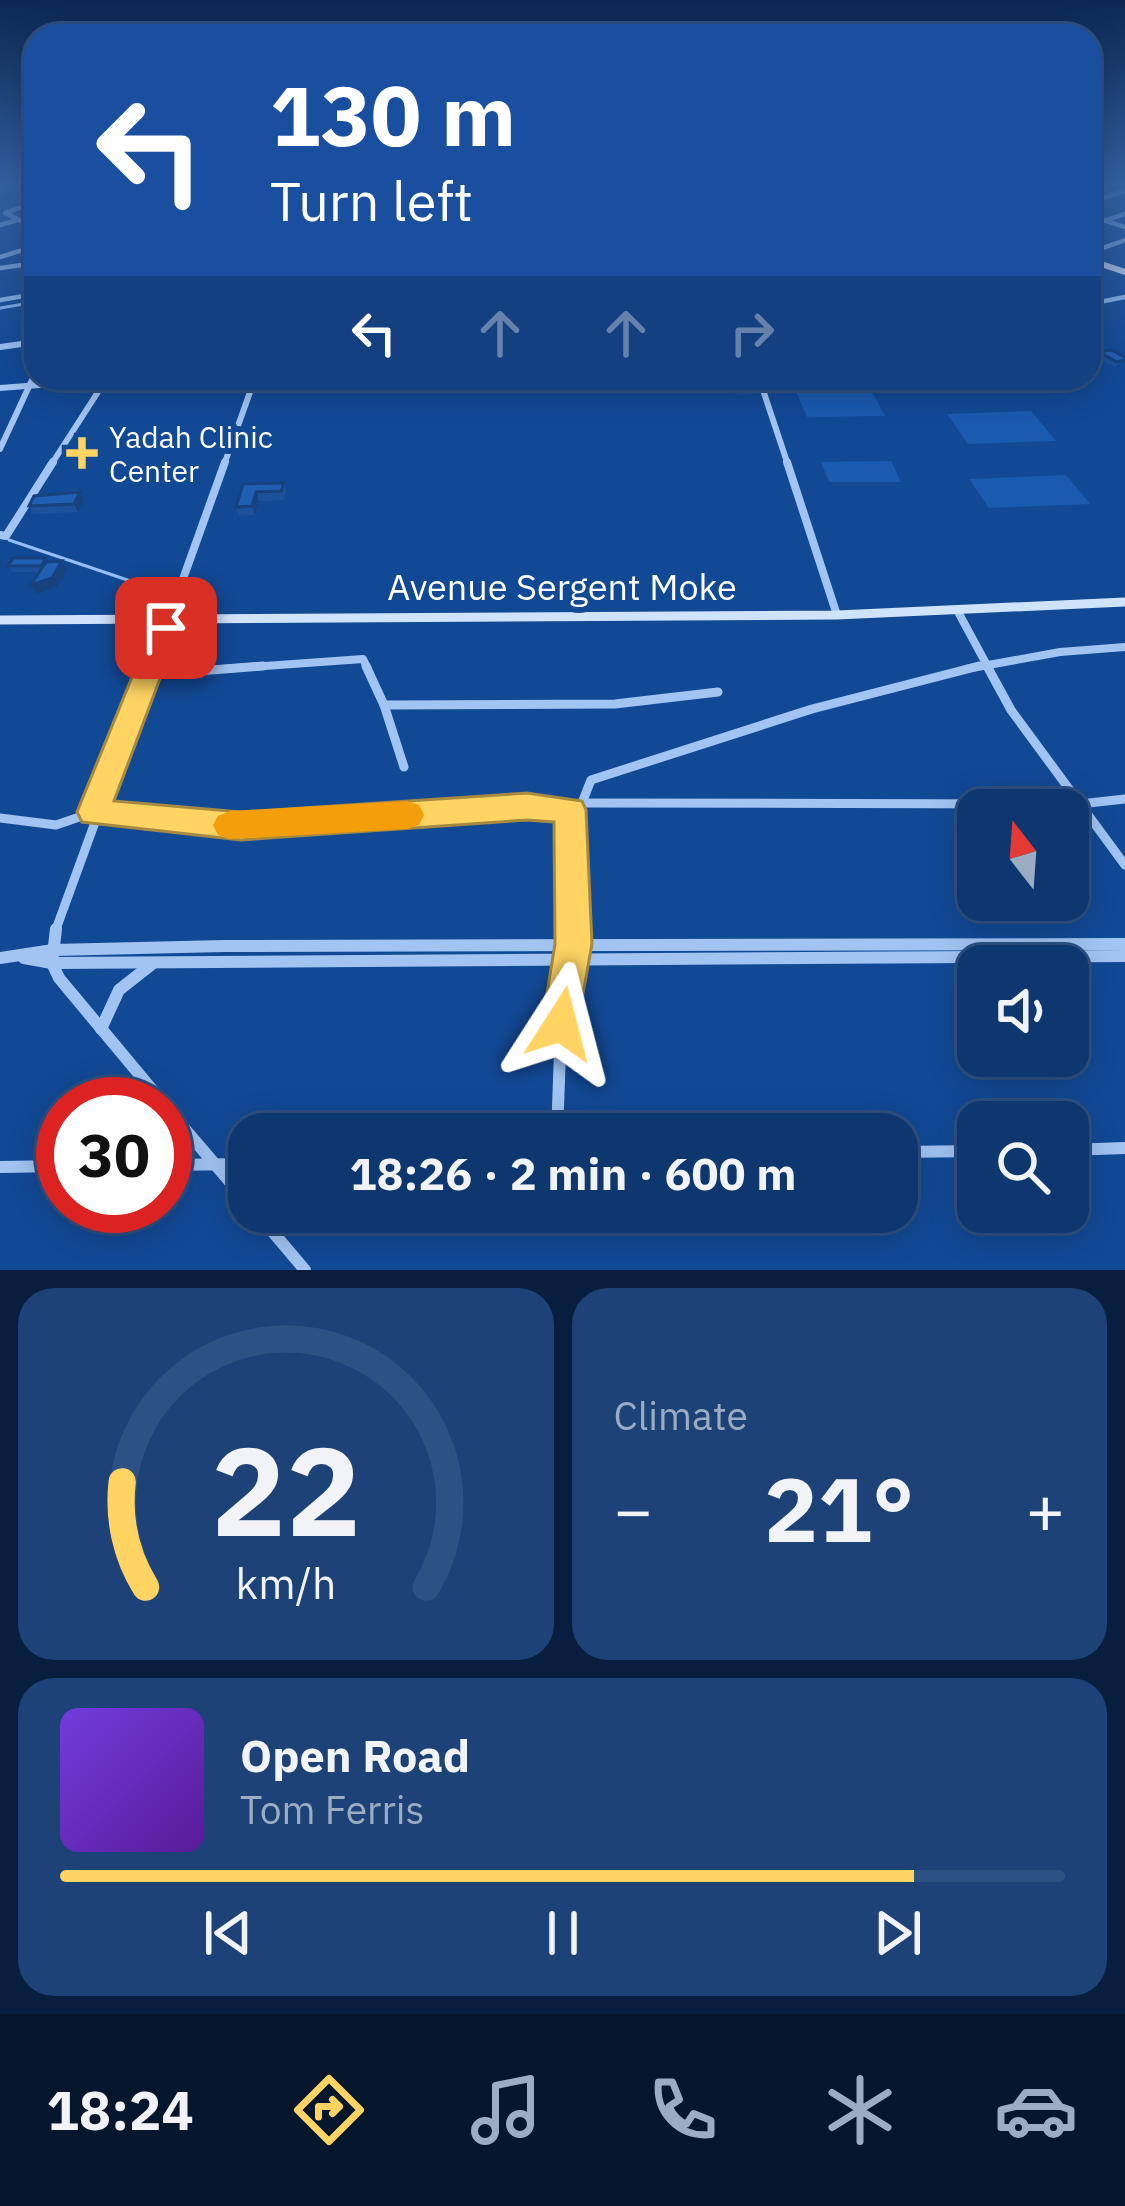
<!DOCTYPE html>
<html lang="en">
<head>
<meta charset="utf-8">
<style>
  body { margin:0; font-family:"IBM Plex Sans",sans-serif; background:#1c4278; color:#f1f3f6; height:100vh; display:flex; flex-direction:column; font-size:45px; white-space:nowrap }
  * { box-sizing:border-box; margin:0 }
  p { font-size:39px; color:#9bacc3 }
  .icon { flex:none; width:66px; height:66px; fill:none; stroke:currentColor; stroke-width:2; stroke-linecap:round; stroke-linejoin:round }
  .map { position:relative; height:1270px; overflow:hidden }
  .drawer { display:flex; flex-direction:column; gap:18px; padding:18px; background:#081e3e; flex:1 }
  .drawer>* { flex:none }
  .hud { position:absolute; left:24px; top:24px; width:1077px; height:366px; border-radius:36px; box-shadow:0 6px 30px #0003,0 0 0 3px #2e5183; background:#1a4fa0; color:#fff; overflow:hidden }
  .needle { width:78px; rotate:343deg }
  .tools { position:absolute; left:957px; top:789px; display:grid; gap:24px }
  .tools a { display:grid; place-items:center; width:132px; height:132px; border-radius:24px; background:#0e3770; box-shadow:0 6px 30px #0003,0 0 0 3px #2e5183; font-size:60px }
  .speed { position:absolute; left:36px; top:1077px; display:flex; gap:24px; font-size:60px; font-weight:700; text-align:center }
  .speed>* { display:grid; place-content:center; width:156px; height:156px; border-radius:50%; background:#0e3770; box-shadow:0 6px 30px #0003,0 0 0 3px #2e5183; line-height:1 }
  .speed .limit { border:18px solid #d22; background:#fff; color:#111 }
  .pin { position:absolute; display:grid; place-items:center; width:102px; height:102px; color:#fff; margin:-51px; border-radius:24px; box-shadow:0 6px 18px #0006 }
  .me { position:absolute; width:132px; margin:-66px; rotate:9deg; stroke-linejoin:round; filter:drop-shadow(0 0 9px #0008) }
  .turn { display:flex; align-items:center; gap:42px; height:252px; padding:0 48px; font-size:54px }
  .turn .icon { width:156px; height:156px; stroke-width:2.5 }
  .turn b { display:block; font-size:84px; line-height:102px }
  .lanes { display:flex; align-items:center; height:114px; padding:0 48px; background:#0003; justify-content:center; gap:60px; direction:ltr }
  .lanes .off { opacity:.35 }
  .big { font-size:90px; font-weight:700; line-height:1.1 }
  .drawer .card { flex:1; display:flex; flex-direction:column; justify-content:center; gap:18px; min-width:0; padding:0 42px; border-radius:36px; background:#1c4278 }
  .drawer .dial { align-items:center; gap:0 }
  .dial svg { height:312px; overflow:visible; fill:none; stroke:#2e5183; stroke-width:7; stroke-linecap:round; text-anchor:middle }
  .dial text { fill:#f1f3f6; stroke:none }
  .song { display:flex; align-items:center; gap:36px }
  .cover { width:144px; height:144px; border-radius:18px; background:linear-gradient(135deg,hsl(260 70% 55%),hsl(270 70% 35%)) }
  .played { height:12px; border-radius:6px; background:linear-gradient(90deg,#ffd463 85%,#2e5183 85%) }
  .keys { display:flex; justify-content:space-around; direction:ltr }
  .heat { display:flex; justify-content:space-between; align-items:center; font-size:66px; direction:ltr }
  .drawer .tiles { flex:1; display:grid; gap:18px; grid-template-columns:1fr 1fr }
  .card:last-child { grid-column:span 2 }
  .trip { position:absolute; left:228px; top:1113px; width:690px; height:120px; border-radius:36px; background:#0e3770; box-shadow:0 6px 30px #0003,0 0 0 3px #2e5183; font-weight:700; line-height:120px; text-align:center }
  .tab-bar { display:flex; height:192px; justify-content:space-around; align-items:center; background:#06162d; color:#9bacc3 }
  .tab-bar .icon { width:84px; height:84px }
  .tab-bar .selected { color:#ffd463 }
  .tab-bar b { font-size:54px; color:#f1f3f6 }
  .map>svg:first-child { display:block }
</style>
</head>
<body>
<div class="map">
<svg width="1125" height="1270" viewBox="0 0 1125 1270">
  <rect width="100%" height="100%" fill="#124995"/>
  <g fill="#1a5aaf">
    <polygon points="870,388 885,416 807,417 795,389"/>
    <polygon points="1031,411 1056,441 968,444 947,414"/>
    <polygon points="891,461 901,482 829,482 821,462"/>
    <polygon points="1066,475 1090,504 989,508 969,479"/>
  </g>
  <g fill="none" stroke-linecap="round" stroke-linejoin="round">
    <g stroke="#93bff6" stroke-width="3">
      <polyline points="0,308 36,302"/>
      <polyline points="9,540 166,593"/>
    </g>
    <g stroke="#a1c4f3" stroke-width="4.5">
      <polyline points="15,185 36,194"/>
      <polyline points="36,202 5,213 36,228"/>
      <polyline points="1089,202 1125,191"/>
      <polyline points="1089,215 1125,227"/>
      <polyline points="0,225 17,220"/>
      <polyline points="1089,226 1125,214"/>
      <polyline points="1089,253 1125,240"/>
      <polyline points="0,257 36,246"/>
      <polyline points="0,268 36,263"/>
      <polyline points="1089,304 1125,297"/>
    </g>
    <g stroke="#a1c4f3" stroke-width="6">
      <polyline points="0,347 36,342"/>
      <polyline points="759,378 788,465"/>
      <polyline points="0,388 104,380"/>
      <polyline points="0,449 32,380"/>
      <polyline points="51,465 107,378"/>
    </g>
    <g stroke="#a1c4f3" stroke-width="8">
      <polyline points="787,462 837,615"/>
      <polyline points="0,535 6,536 53,462"/>
      <polyline points="957,610 989,669"/>
      <polyline points="166,628 197,636 183,669"/>
      <polyline points="150,669 167,625"/>
      <polyline points="222,669 363,659 368,669"/>
      <polyline points="966,669 1060,652 1125,647"/>
    </g>
    <g stroke="#a1c4f3" stroke-width="9">
      <polyline points="184,666 186,672 263,666"/>
      <polyline points="366,666 384,705 615,704 718,692"/>
      <polyline points="987,666 1011,710 1125,865"/>
      <polyline points="384,705 404,767"/>
      <polyline points="582,803 1080,804 1125,799"/>
      <polyline points="0,818 56,825 94,812 241,826 527,806 570,810"/>
      <polyline points="55,932 152,666"/>
      <polyline points="573,932 570,810 582,803 591,780 812,709 979,666"/>
    </g>
    <g stroke="#a1c4f3" stroke-width="12">
      <polyline points="56,929 52,963 59,978 164,1104"/>
      <polyline points="0,958 53,950 224,946 1125,944"/>
      <polyline points="24,958 52,963 1125,956"/>
      <polyline points="101,1029 119,990 152,964"/>
      <polyline points="165,1106 249,1204"/>
      <polyline points="557,1134 562,998 573,929"/>
      <polyline points="1068,1150 1125,1148"/>
      <polyline points="897,1152 978,1151"/>
      <polyline points="165,1165 249,1164"/>
      <polyline points="0,1167 63,1166"/>
      <polyline points="256,1212 305,1270"/>
    </g>
    <polyline stroke="#a1c4f3" stroke-width="4.5" points="0,300 36,294"/>
    <polyline stroke="#a1c4f3" stroke-width="6" points="224,465 255,378"/>
    <polyline stroke="#a1c4f3" stroke-width="8" points="169,618 225,462"/>
    <polyline stroke="#d0e3fc" stroke-width="9" points="0,620 837,615 1125,602"/>
    <g stroke="#edf3ff" stroke-width="6">
      <polyline points="0,192 36,183"/>
      <polyline points="1089,260 1125,272"/>
    </g>
  </g>
  <g fill="#1c529b">
    <polygon points="1099,352 1125,357 1115,367 1096,358"/>
    <polygon points="733,380 754,388 753,394 736,395 733,385"/>
    <polygon points="284,483 286,492 284,500 259,501 255,515 239,516 236,507 243,484"/>
    <polygon points="80,492 84,501 78,512 33,514 29,506"/>
    <polygon points="46,558 48,562 67,570 57,587 36,594 31,585 40,572 11,572 8,566"/>
  </g>
  <g fill="#16427e">
    <polygon points="24,189 27,198 0,208 0,197"/>
    <polygon points="80,492 84,501 78,512 74,504"/>
    <polygon points="256,492 259,501 255,515 252,506"/>
    <polygon points="62,561 67,570 57,587 36,594 31,585"/>
  </g>
  <g fill="#205fb4" stroke="#16427e" stroke-width="3">
    <polygon points="17,186 24,189 0,197 0,190"/>
    <polygon points="1111,350 1125,357 1125,360 1117,362 1099,352"/>
    <polygon points="750,379 754,388 736,390 733,380"/>
    <polygon points="284,483 281,491 256,492 252,506 236,507 243,484"/>
    <polygon points="80,492 74,504 29,506 34,496"/>
    <polygon points="13,558 46,558 41,566 8,566"/>
    <polygon points="62,561 52,578 31,585 46,562"/>
  </g>
  <linearGradient id="sky" x2="0" y2="1"><stop stop-color="#0a2852"/><stop offset="0.51" stop-color="#335fa0"/><stop offset="1" stop-color="#335fa0" stop-opacity="0"/></linearGradient>
  <rect width="1125" height="361" fill="url(#sky)"/>
  <polygon fill="#ffd463" stroke="#a68a40" stroke-width="3" points="166,619 179,628 114,801 241,812 527,793 582,801 586,810 592,944 575,1038 561,1044 547,1038 542,1024 555,944 554,822 527,820 241,840 82,822 77,812 152,628"/>
  <polygon fill="#f59e0b" points="407,801 419,805 424,815 419,825 407,829 230,839 218,835 213,825 218,816 230,811"/>
  <path fill="#ffd463" stroke="#124995" stroke-width="4.5" d="M76 435h12v12h12v12h-12v12h-12v-12h-12v-12h12z"/>
  <g text-anchor="middle" dominant-baseline="central" stroke-width="12" stroke-linejoin="round" paint-order="stroke">
    <g font-size="30" fill="#fff" stroke="#124995" text-anchor="start">
      <text x="109" y="436">Yadah Clinic<tspan x="109" dy="34">Center</tspan></text>
    </g>
    <g font-size="36" fill="#fff" stroke="#124995">
      <text x="562" y="586">Avenue Sergent Moke</text>
    </g>
  </g>
</svg>
<div class="tools">
<a><svg class="needle" viewBox="-14 -14 28 28"><path d="M0-13l5 13h-10z" fill="#e53935"/><path d="M0 13l5-13h-10z" fill="#9bacc3"/></svg></a>
<a><svg class="icon" aria-label="sound" viewBox="0 0 24 24"><path d="M4 9h4l5-4v14l-5-4H4zM17 9q2 3 0 6"/></svg></a>
<a><svg class="icon" aria-label="search" viewBox="0 0 24 24"><circle cx="10" cy="10" r="6"/><path d="M15 15l6 6"/></svg></a>
</div>
<div class="speed"><div class="limit">30</div></div>
<div class="pin" style="left:166px;top:628px;background:#d93025"><svg class="icon" aria-label="arrive" viewBox="0 0 24 24"><path d="M6 21V4h12l-3 4 3 4H6"/></svg></div>
<svg class="me" style="left:561px;top:1024px" viewBox="-20 -20 40 40"><path d="M0-17L14 15 0 8-14 15z" fill="#ffd463" stroke="#fff" stroke-width="4"/></svg>
<div class="trip">18:26 · 2 min · 600 m</div>
<div class="hud">
<div class="turn"><svg class="icon" aria-label="left" viewBox="0 0 24 24"><path d="M17 20v-9H6M10 6l-5 5 5 5"/></svg><div><b>130 m</b>Turn left</div></div>
<div class="lanes"><svg class="icon" aria-label="left" viewBox="0 0 24 24"><path d="M17 20v-9H6M10 6l-5 5 5 5"/></svg><svg class="icon off" aria-label="ahead" viewBox="0 0 24 24"><path d="M12 20V5M6 11l6-6 6 6"/></svg><svg class="icon off" aria-label="ahead" viewBox="0 0 24 24"><path d="M12 20V5M6 11l6-6 6 6"/></svg><svg class="icon off" aria-label="right" viewBox="0 0 24 24"><path d="M7 20v-9h11M14 6l5 5-5 5"/></svg></div>
</div>
</div>
<section class="drawer">
<div class="tiles">
<div class="card dial"><svg viewBox="0 0 100 80">
<path d="M14 69A42 42 0 1 1 86 69"/>
<path d="M14 69A42 42 0 0 1 8 42" stroke="#ffd463"/>
<text x="50" y="56" font-size="32" font-weight="700">22</text>
<text x="50" y="72" font-size="11">km/h</text>
</svg></div>
<div class="card"><p>Climate</p>
<div class="heat"><a>−</a><b class="big">21°</b><a>+</a></div>
</div>
<div class="card">
<div class="song"><i class="cover"></i><div><b>Open Road</b><p>Tom Ferris</p></div></div>
<div class="played"></div>
<div class="keys"><svg class="icon" aria-label="previous" viewBox="0 0 24 24"><path d="M18 5L8 12l10 7zM5 5v14"/></svg><svg class="icon" aria-label="pause" viewBox="0 0 24 24"><path d="M8 5v14M16 5v14"/></svg><svg class="icon" aria-label="next" viewBox="0 0 24 24"><path d="M6 5l10 7-10 7zM19 5v14"/></svg></div>
</div>
</div>
</section>
<nav class="tab-bar">
<b>18:24</b>
<svg class="icon selected" aria-label="directions" viewBox="0 0 24 24"><path d="M12 3l9 9-9 9-9-9zM9 14v-3h6M13 9l2 2-2 2"/></svg>
<svg class="icon" aria-label="music" viewBox="0 0 24 24"><path d="M9 18V5l10-2v13"/><circle cx="6" cy="18" r="3"/><circle cx="16" cy="16" r="3"/></svg>
<svg class="icon" aria-label="phone" viewBox="0 0 24 24"><path d="M5 4h4l2 5-3 2q2 4 5 5l2-3 5 2v4C11 20 4 13 5 4z"/></svg>
<svg class="icon" aria-label="climate" viewBox="0 0 24 24"><path d="M12 3v18M4 7l16 10M4 17L20 7"/></svg>
<svg class="icon" aria-label="car" viewBox="0 0 24 24"><path d="M5 17H2v-5l4-1 3-4h7l3 4 3 1v5h-3M9 17h6M6 11h13"/><circle cx="7" cy="17" r="2"/><circle cx="17" cy="17" r="2"/></svg>
</nav>
</body>
</html>
